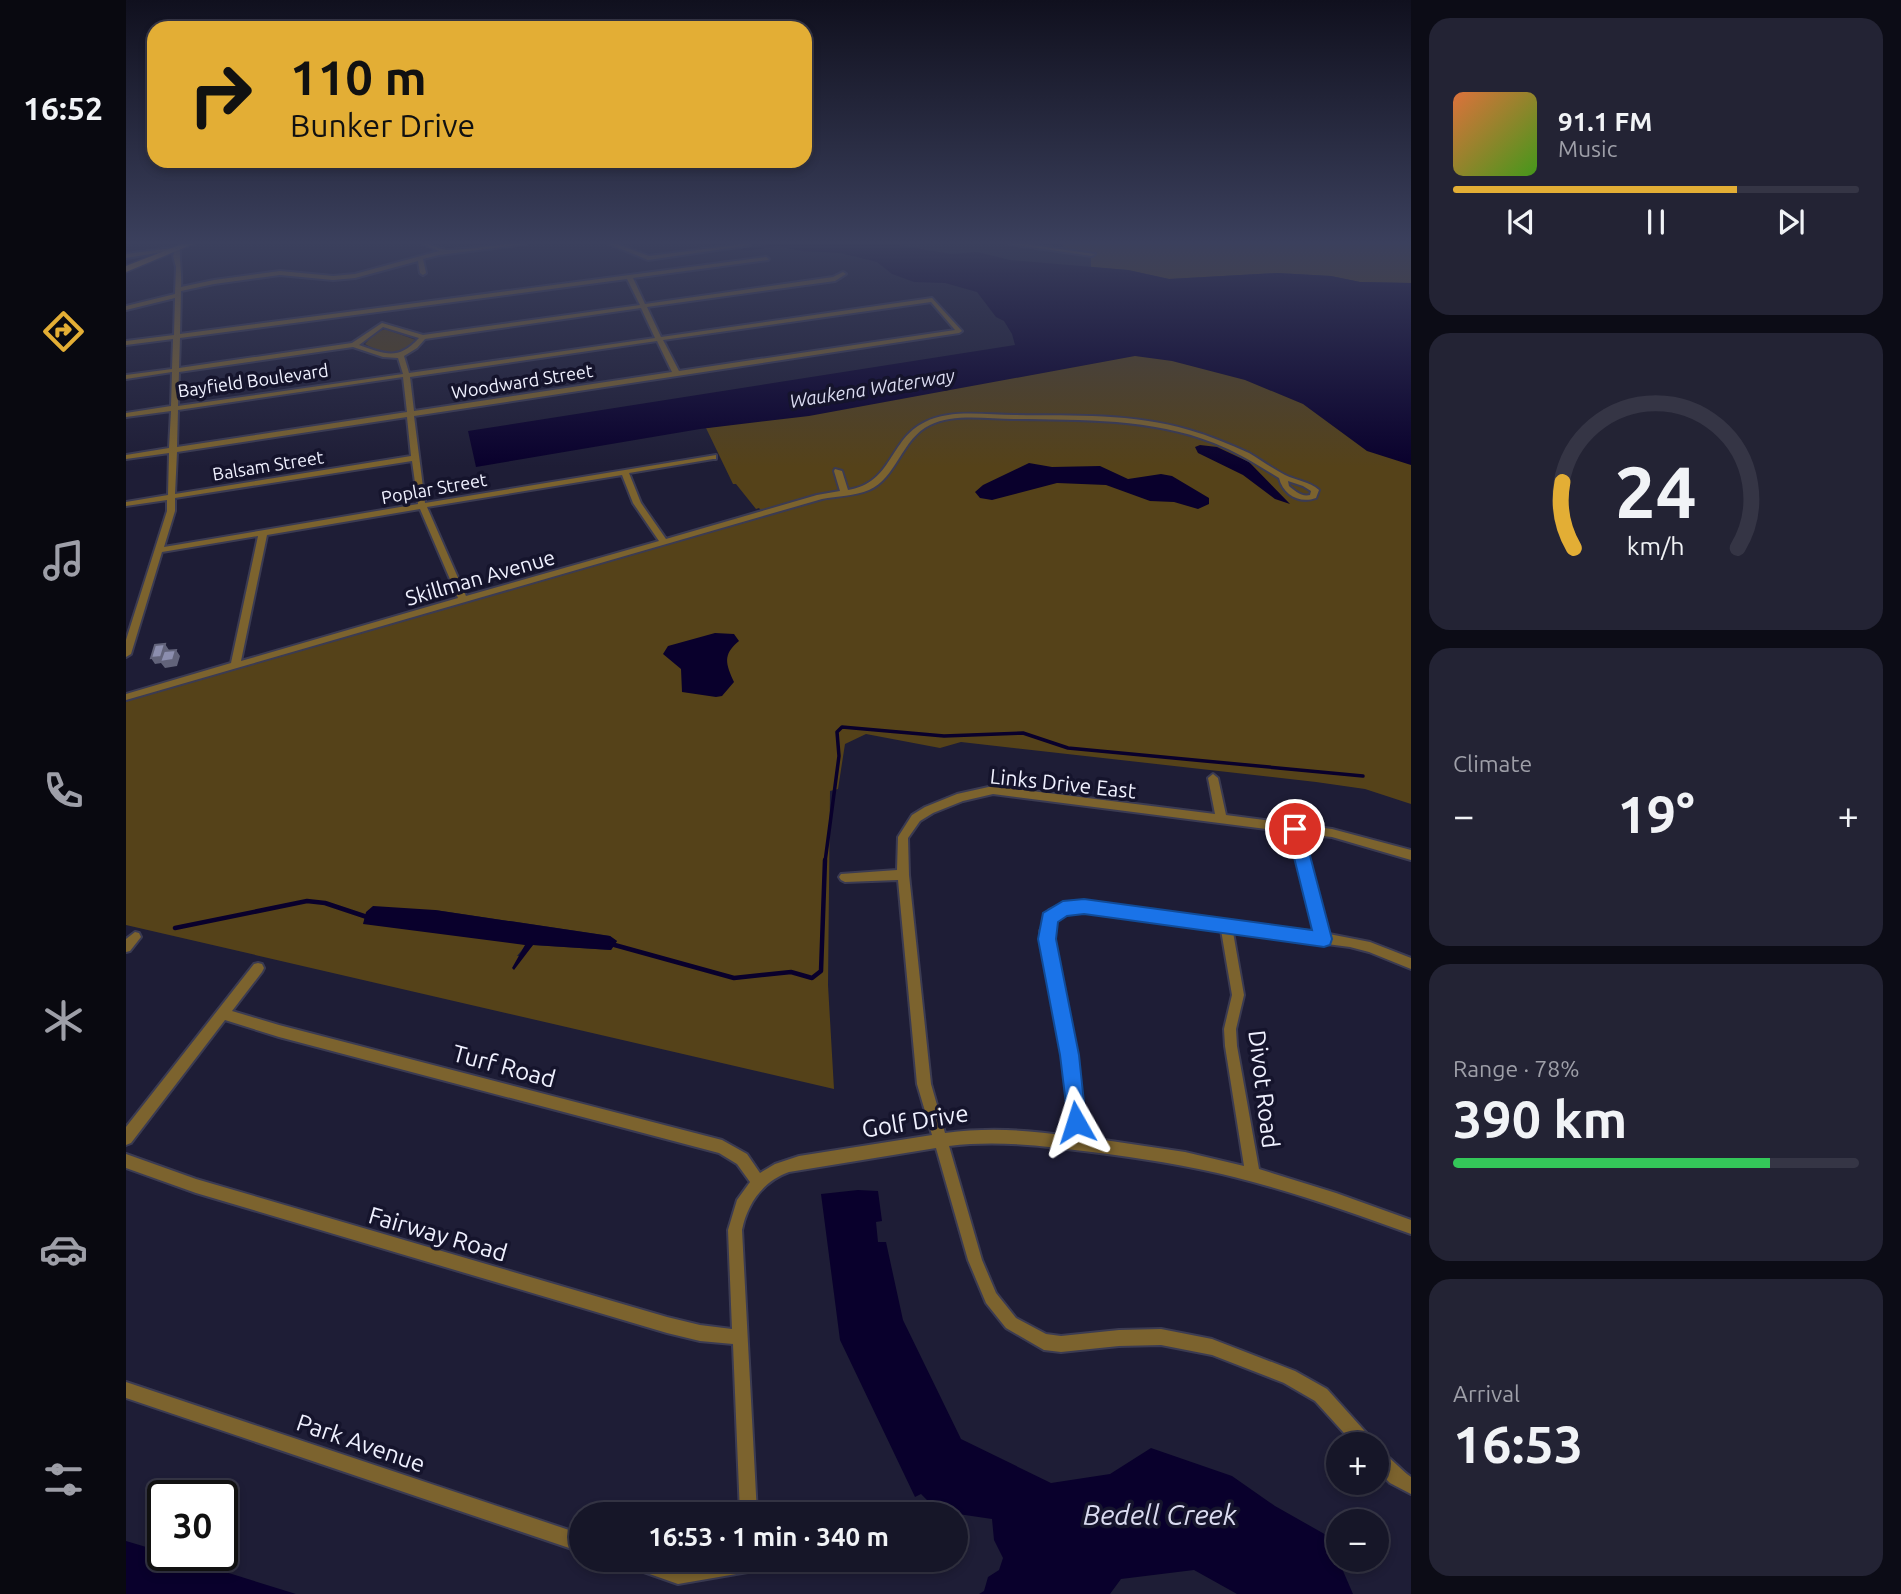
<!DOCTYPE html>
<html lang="en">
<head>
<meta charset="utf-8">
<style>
  body { margin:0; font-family:Ubuntu,sans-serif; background:#232334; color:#f1f3f6; height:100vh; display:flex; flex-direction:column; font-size:26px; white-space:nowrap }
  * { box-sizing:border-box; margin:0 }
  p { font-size:23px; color:#9e9fa8 }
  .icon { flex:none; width:38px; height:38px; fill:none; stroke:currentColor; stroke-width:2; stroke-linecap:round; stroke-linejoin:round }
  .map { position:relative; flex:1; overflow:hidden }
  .side { display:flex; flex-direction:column; gap:18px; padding:18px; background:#0c0c16; width:490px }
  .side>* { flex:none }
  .guide { position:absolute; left:21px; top:21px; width:665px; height:147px; border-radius:21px; box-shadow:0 4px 10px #0003,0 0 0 2px #353545; background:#e3ae35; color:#111; overflow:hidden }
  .buttons { position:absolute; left:1200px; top:1432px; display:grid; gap:14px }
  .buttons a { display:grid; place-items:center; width:63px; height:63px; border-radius:50%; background:#161628; box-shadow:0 4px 10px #0003,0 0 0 2px #353545; font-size:35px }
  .speed { position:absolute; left:21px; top:1480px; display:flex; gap:14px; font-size:35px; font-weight:700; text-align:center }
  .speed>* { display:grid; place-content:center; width:91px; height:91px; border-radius:50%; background:#161628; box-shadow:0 4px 10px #0003,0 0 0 2px #353545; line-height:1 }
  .speed .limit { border:4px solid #111; border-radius:10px; background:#fff; color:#111 }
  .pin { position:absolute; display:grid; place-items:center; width:60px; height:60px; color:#fff; margin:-30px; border:4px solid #fff; border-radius:50%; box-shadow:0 2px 7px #0007 }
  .me { position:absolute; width:77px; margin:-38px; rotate:354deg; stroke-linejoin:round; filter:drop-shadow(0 0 5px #0008) }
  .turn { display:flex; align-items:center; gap:24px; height:147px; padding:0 28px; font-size:32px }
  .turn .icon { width:91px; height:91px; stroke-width:2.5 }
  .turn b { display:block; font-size:49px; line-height:60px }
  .big { font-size:52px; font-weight:700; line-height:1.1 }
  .side .widget { flex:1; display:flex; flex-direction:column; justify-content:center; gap:10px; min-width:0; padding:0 24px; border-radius:21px; background:#232334 }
  .side .dial { align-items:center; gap:0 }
  .dial svg { height:182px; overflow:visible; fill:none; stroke:#353545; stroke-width:7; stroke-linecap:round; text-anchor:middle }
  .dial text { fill:#f1f3f6; stroke:none }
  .song { display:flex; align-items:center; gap:21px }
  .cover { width:84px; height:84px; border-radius:10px; background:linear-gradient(135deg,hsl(20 70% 55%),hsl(100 70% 35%)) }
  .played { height:7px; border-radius:4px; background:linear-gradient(90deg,#e3ae35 70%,#353545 70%) }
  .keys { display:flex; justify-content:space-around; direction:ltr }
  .heat { display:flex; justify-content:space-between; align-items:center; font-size:38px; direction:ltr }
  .charge { height:10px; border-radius:5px; background:linear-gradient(90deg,#34c759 78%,#353545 0) }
  .trip { position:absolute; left:443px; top:1502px; width:399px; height:70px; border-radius:35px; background:#161628; box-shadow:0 4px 10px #0003,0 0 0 2px #353545; font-weight:700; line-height:70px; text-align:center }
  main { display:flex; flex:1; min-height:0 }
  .menu { display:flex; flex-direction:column; width:126px; justify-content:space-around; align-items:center; background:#090910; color:#9e9fa8 }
  .menu .icon { width:49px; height:49px }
  .menu .on { color:#e3ae35 }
  .menu b { font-size:32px; color:#f1f3f6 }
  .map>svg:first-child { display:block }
</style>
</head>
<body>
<main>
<nav class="menu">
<b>16:52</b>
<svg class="icon on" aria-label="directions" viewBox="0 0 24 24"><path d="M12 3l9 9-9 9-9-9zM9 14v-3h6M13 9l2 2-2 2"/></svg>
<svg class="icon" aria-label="music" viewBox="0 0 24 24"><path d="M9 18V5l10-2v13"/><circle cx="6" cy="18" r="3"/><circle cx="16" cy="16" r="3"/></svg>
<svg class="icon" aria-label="phone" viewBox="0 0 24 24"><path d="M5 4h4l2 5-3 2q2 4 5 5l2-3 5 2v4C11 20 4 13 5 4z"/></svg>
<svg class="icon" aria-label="climate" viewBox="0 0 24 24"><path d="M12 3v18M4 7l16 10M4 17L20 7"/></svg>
<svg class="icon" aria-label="car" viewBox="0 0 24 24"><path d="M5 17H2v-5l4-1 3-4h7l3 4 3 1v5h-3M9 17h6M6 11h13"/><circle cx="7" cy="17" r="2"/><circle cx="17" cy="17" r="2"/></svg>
<svg class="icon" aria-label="filters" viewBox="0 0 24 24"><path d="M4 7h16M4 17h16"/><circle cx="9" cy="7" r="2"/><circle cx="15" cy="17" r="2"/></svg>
</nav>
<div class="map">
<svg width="1285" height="1594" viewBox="0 0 1285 1594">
  <rect width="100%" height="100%" fill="#1e1d36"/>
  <g fill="#554219" fill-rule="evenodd">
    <polygon points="937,244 1285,244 1285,283 1234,282 1205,276 1151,273 1043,279 1002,270 965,267 965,254 936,251"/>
    <path d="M 259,329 L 290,340 C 275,360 258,354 239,344 L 249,333 Z"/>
    <path d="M 1008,354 L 1074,361 L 1180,403 L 1285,462 L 1285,804 L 1239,789 L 1190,782 L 835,742 L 814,748 L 740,734 L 719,744 L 712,789 L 704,791 L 702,985 L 708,1089 L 0,925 L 0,699 L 330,606 L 637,513 L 633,508 L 630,509 L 610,484 L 607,484 L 580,428 ZM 309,910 L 484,936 L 491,941 L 485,950 L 407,945 L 397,956 L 391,956 L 400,945 L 379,940 L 237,923 Z"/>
  </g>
  <g fill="#09002c">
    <polygon points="650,244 765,244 825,254 851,252 884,260 1002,270 1043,279 1151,273 1205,276 1234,282 1285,283 1285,465 1241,451 1177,404 1119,380 1046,361 1009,356 683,416 574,429 350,467 342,431 889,345 886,334 878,321 870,317 851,292 819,283 788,282 766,274 751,262 714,253 675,251 652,246 621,251 613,249"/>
    <polygon points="1074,445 1091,447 1123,462 1164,504 1149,499 1117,475 1072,453 1069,447"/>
    <polygon points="903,463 926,467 974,466 1002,479 1035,474 1046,476 1083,498 1083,504 1072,509 1048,502 1024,501 980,485 931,483 866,500 854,498 849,492 857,485"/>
    <path d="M 589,633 L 608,634 L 613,641 C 596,655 600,664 608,682 L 596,696 L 590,697 L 556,692 L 555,669 L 537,654 L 542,646 Z"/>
    <polygon points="247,906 309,910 484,936 491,941 485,950 407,945 388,970 386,968 399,945 237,924 240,912"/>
    <polygon points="732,1190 752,1191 756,1221 750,1222 752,1242 760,1242 777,1320 835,1439 925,1483 984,1474 1025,1448 1106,1476 1149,1506 1202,1536 1227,1594 1111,1594 1068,1570 995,1579 984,1594 853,1594 858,1591 862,1577 873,1570 877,1558 868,1540 866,1519 805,1510 805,1504 795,1494 789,1497 714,1340 695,1194"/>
    <polygon points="0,1541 37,1552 37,1556 48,1556 170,1594 0,1594"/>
  </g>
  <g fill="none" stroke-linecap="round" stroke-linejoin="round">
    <polyline stroke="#09002c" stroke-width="3.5" points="699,862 713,756 711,732 716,727 818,736 897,733 942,748 1237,776"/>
    <g stroke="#09002c" stroke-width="4.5">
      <polyline points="49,928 181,901 199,903 241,917"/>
      <polyline points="485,944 608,978 665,972 686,978 695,971 699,860"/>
    </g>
    <defs>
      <g id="street">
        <path d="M 297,244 C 307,244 315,251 325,250 C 349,249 374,243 399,244 L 313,255 L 297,259 L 300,273 L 297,275 L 294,273 L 292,261 L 229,278 L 207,280 L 154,275 L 88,284 L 55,291 L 54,334 L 640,257 L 643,259 L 642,260 L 507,278 L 519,304 L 707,277 L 717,272 L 720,274 L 709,281 L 521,307 L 535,337 L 806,298 L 836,331 L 833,333 L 288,416 L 299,503 L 590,455 L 590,459 L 587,459 L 503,473 L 515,503 L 540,539 L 691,495 L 714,491 L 708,471 L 709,469 L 716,471 L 722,490 C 767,483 763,439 799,422 C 825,409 860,415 888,415 C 946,416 1007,413 1063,430 C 1084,436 1103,444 1123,453 C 1135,460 1147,469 1159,475 C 1171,481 1183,481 1193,490 L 1190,498 C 1174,504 1157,495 1153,478 C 1132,465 1111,452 1088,443 C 1025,418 955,420 888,419 C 862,419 828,413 804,425 C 776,438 770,479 743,490 C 729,496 711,496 696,499 L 0,700 L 0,694 L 105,663 L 132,536 L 36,552 L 5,654 L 0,657 L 0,640 L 41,511 L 41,500 L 0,506 L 0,502 L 42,495 L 43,453 L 0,459 L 0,455 L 43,448 L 45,411 L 0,417 L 0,413 L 45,406 L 46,372 L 0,379 L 0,375 L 46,369 L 47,339 L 0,345 L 0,341 L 48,335 L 49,298 L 0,310 L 0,306 L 49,294 L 50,267 L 47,256 L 49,250 L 0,258 L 0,254 L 54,247 C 53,260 56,273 55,287 L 88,280 L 154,271 L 207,276 L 229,274 L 313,251 ZM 501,279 L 514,305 L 297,335 L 256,323 L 226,343 L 53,368 L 54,338 ZM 805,302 L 829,330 L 553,371 L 537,340 ZM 515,308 L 529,338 L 283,373 L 278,356 L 291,348 L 299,339 ZM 257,327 L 293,338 C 272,361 259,354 233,345 ZM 531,341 L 546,372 L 288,411 L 284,377 ZM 227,347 L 257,357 L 272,358 L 277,374 L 52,406 L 53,372 ZM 277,377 L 281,412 L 51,447 L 52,410 ZM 281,417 L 285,456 L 49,494 L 51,452 ZM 286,461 L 292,504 L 38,547 L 49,511 L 49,498 ZM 496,475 L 507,503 L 533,541 L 340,596 L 301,507 ZM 1162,481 L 1177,486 L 1185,491 L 1184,495 C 1175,497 1169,491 1163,486 ZM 294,509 L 332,598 L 115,661 L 141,535 Z"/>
        <polygon points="483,244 491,244 523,256 618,244 625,245 522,260"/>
        <polygon points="883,244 898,244 969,254 966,256"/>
        <path d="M 1087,774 L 1092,778 L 1100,815 L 1206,829 L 1285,850 L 1285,860 L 1206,837 L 1176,834 L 1203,934 L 1244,942 L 1285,958 L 1285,969 L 1243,952 L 1224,947 L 1107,932 L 1118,995 L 1110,1029 L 1111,1046 L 1133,1169 L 1210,1193 L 1285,1220 L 1285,1234 C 1227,1213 1168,1192 1108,1177 C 1061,1165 1013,1158 966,1152 C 917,1146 872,1140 823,1146 L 856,1260 L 870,1293 L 890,1318 L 920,1334 L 935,1336 L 993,1330 L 1035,1329 L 1086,1339 L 1169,1371 L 1201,1389 L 1245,1438 L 1247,1444 L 1228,1444 L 1189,1401 L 1158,1383 L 1086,1355 L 1035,1345 L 993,1346 L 935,1352 L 918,1350 L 880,1328 L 860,1303 L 842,1260 L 810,1148 L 663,1172 C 637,1181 621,1204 616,1230 L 631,1514 L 614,1514 L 607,1344 L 574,1341 L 541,1333 L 70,1193 L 0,1168 L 0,1154 L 70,1179 L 541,1317 L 574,1325 L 606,1329 L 602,1230 L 611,1200 L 624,1182 L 611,1164 L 593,1153 L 153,1037 L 99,1020 L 5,1143 L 0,1145 L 0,1127 L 128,964 L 132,963 L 136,964 L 138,968 L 136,972 L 106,1011 L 153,1025 L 596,1140 L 621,1154 L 634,1173 L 649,1164 L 673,1156 L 806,1135 L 791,1084 L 772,880 L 719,882 L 715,880 L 713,877 L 715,874 L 771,870 L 772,837 L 786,815 L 799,807 L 831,794 L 867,786 L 1089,814 L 1082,778 ZM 867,794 L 1164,832 L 1190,932 L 958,902 L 937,904 L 923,910 L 914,931 L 938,1055 L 944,1136 C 901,1130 863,1127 819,1133 L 805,1084 L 783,875 L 782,838 L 794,821 L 807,813 L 837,801 ZM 958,912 L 1095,930 L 1106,995 L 1098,1029 L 1099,1046 L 1118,1166 L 1059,1152 L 958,1137 L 950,1055 L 926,931 L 931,917 L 938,914 Z"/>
        <polygon points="9,932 13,933 15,937 4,951 0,952 0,939"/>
        <polygon points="0,1382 455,1534 455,1552 0,1398"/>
        <path d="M 1251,1450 C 1264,1455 1273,1469 1285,1477 L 1285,1494 L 1264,1483 L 1251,1470 Z"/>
        <polygon points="495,1559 531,1559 552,1566 593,1559 654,1559 651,1565 645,1568 552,1584 498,1565"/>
      </g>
      <polygon id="secondary" points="56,244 67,244 0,272 0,266"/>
    </defs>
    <use href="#street" stroke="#3b3b52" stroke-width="4"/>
    <use href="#secondary" stroke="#3b3b52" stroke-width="3"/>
    <use href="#street" fill="#7c632e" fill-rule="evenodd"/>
    <use href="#secondary" fill="#b1882c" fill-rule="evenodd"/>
  </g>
  <polygon fill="#62637a" points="39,644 43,650 39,661 50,650 54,656 51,666 39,668 35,663 29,664 25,658"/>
  <g fill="#8c8eae" stroke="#62637a" stroke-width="2">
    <polygon points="39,644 35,657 25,658 29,645"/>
    <polygon points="50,650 47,660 34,662 38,651"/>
  </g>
  <linearGradient id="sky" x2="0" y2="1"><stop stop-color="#10101e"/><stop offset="0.52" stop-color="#3b405d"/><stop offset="1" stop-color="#3b405d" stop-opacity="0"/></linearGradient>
  <rect width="1285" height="467" fill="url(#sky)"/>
  <polygon fill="#1a73e8" stroke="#114b97" stroke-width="2" points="1169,822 1175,824 1177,829 1206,939 1204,945 1198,947 958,914 941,916 932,922 930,939 953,1055 960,1122 957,1129 950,1132 943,1129 934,1055 912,939 917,913 937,901 958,899 1186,930 1161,829 1163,824"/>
  <g text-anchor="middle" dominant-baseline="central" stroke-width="7" stroke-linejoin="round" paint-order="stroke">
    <g font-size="18" fill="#f0f1ff" stroke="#15142c">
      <text transform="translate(127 380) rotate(-8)">Bayfield Boulevard</text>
      <text transform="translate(396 381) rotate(-9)">Woodward Street</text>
      <text transform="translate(142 465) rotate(-9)">Balsam Street</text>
      <text transform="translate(308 488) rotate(-10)">Poplar Street</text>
    </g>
    <g font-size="19" font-style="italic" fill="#dadbf0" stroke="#15142c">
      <text transform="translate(746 388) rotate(-9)">Waukena Waterway</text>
    </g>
    <g font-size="21" fill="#f0f1ff" stroke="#15142c">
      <text transform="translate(354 577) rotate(-16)">Skillman Avenue</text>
      <text transform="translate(937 783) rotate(6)">Links Drive East</text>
    </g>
    <g font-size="24" fill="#f0f1ff" stroke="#15142c">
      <text transform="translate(378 1066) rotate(15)">Turf Road</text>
      <text transform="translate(1138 1089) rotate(83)">Divot Road</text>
      <text transform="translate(789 1121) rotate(-9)">Golf Drive</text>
      <text transform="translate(312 1234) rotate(16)">Fairway Road</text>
      <text transform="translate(235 1443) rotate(19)">Park Avenue</text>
    </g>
    <g font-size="28" font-style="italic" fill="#dadbf0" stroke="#15142c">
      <text x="1034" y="1514">Bedell Creek</text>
    </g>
  </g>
</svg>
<div class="buttons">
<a>+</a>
<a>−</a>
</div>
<div class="speed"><div class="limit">30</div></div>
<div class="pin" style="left:1169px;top:829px;background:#d93025"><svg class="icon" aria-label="arrive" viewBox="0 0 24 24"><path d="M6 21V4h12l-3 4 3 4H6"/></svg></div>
<svg class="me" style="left:950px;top:1122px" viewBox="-20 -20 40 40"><path d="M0-17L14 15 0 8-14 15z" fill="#1a73e8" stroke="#fff" stroke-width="4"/></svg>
<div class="trip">16:53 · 1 min · 340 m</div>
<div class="guide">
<div class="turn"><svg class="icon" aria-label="right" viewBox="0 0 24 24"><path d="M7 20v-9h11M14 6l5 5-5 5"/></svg><div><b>110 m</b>Bunker Drive</div></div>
</div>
</div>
<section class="side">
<div class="widget">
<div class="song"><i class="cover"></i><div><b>91.1 FM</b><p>Music</p></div></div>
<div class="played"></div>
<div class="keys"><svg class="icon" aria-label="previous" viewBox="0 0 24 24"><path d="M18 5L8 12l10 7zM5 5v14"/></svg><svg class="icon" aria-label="pause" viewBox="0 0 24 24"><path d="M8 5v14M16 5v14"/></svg><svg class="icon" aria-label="next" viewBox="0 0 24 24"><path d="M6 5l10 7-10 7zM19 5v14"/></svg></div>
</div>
<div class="widget dial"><svg viewBox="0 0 100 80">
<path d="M14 69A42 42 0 1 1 86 69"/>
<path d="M14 69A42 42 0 0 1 9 40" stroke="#e3ae35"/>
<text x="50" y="56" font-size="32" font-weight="700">24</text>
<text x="50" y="72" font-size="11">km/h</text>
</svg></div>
<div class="widget"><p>Climate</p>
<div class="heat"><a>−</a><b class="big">19°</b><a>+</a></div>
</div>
<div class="widget"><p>Range · 78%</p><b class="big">390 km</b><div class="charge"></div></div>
<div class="widget"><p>Arrival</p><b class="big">16:53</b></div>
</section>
</main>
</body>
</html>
